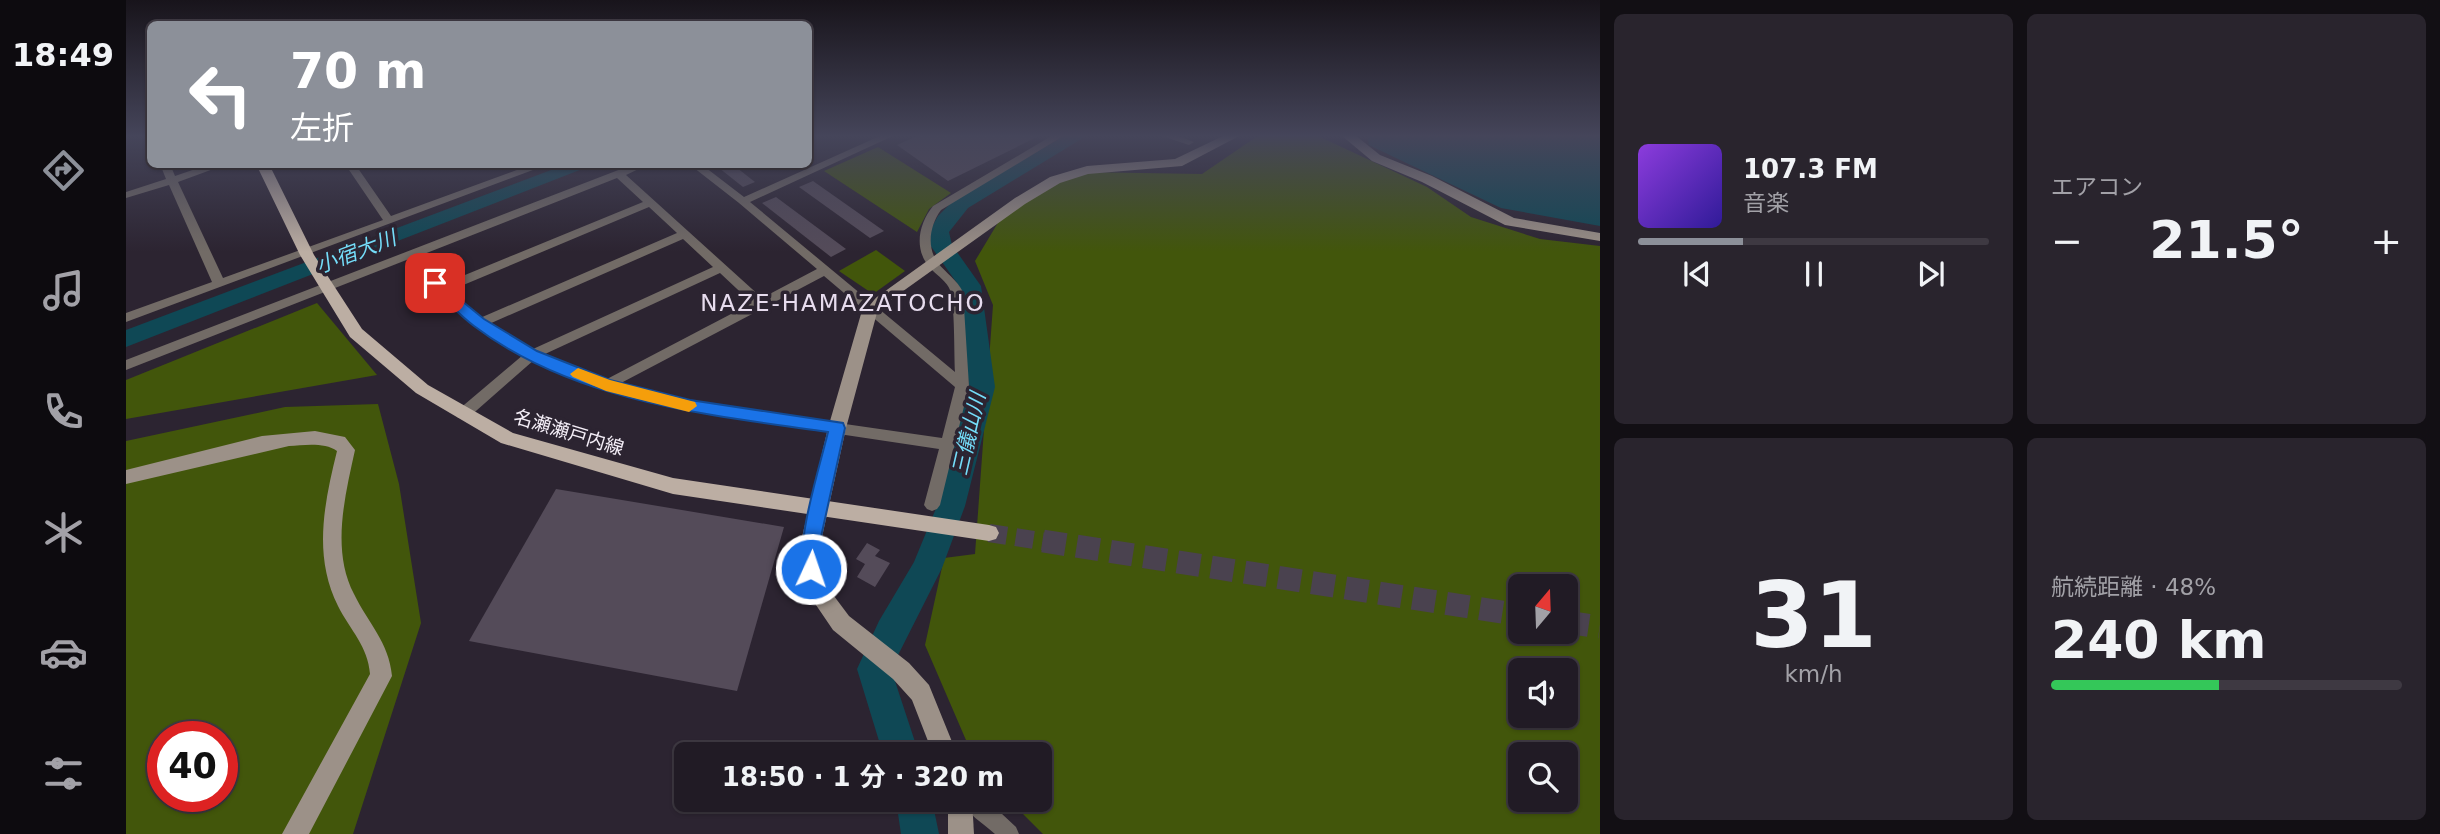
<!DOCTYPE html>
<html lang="ja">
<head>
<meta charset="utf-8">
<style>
  body { margin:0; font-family:"DejaVu Sans","Noto Sans JP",sans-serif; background:#29242d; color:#f1f3f6; height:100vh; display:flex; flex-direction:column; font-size:26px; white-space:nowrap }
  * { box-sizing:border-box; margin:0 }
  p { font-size:23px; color:#a2a1a7 }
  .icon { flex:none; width:38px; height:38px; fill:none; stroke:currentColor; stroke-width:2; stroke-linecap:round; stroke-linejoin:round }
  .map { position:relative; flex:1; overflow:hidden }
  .side { display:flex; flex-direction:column; gap:14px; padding:14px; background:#120f14; width:840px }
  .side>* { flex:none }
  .hud { position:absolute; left:21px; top:21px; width:665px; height:147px; border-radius:10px; box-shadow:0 2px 5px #0004,0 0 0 2px #3e3942; background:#8c9099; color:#fff; overflow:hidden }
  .needle { width:46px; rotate:19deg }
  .buttons { position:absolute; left:1382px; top:574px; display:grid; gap:14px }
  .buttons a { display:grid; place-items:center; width:70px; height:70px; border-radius:10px; background:#211b25; box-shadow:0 2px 5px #0004,0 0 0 2px #3e3942; font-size:35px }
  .speed { position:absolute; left:21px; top:721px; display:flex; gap:14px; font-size:35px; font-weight:700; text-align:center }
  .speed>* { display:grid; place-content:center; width:91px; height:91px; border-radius:50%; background:#211b25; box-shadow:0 2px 5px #0004,0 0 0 2px #3e3942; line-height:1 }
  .speed .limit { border:10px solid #d22; background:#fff; color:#111 }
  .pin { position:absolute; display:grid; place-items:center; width:60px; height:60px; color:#fff; margin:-30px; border-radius:14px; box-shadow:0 4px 10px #0006 }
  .me { position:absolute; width:77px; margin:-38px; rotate:3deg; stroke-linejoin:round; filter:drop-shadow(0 0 5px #0008) }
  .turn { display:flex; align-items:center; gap:24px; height:147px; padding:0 28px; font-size:32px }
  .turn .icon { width:91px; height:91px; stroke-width:2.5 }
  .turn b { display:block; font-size:49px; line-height:60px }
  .big { font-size:52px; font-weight:700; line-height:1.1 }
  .side .tile { flex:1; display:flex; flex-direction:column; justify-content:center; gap:10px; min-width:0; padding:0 24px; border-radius:10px; background:#29242d }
  .side .dial { align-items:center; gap:0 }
  .dial b { font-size:91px; line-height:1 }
  .song { display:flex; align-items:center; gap:21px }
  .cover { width:84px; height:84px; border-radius:10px; background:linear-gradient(135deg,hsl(270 70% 55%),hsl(250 70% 35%)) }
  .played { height:7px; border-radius:4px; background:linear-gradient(90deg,#8c9099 30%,#3e3942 30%) }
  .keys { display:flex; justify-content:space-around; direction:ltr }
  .heat { display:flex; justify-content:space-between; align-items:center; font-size:38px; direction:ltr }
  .charge { height:10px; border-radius:5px; background:linear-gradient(90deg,#34c759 48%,#3e3942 0) }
  .side .tiles { flex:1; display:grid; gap:14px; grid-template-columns:repeat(2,1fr) }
  .trip { position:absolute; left:548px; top:742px; width:378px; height:70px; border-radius:10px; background:#211b25; box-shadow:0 2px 5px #0004,0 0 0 2px #3e3942; font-weight:700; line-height:70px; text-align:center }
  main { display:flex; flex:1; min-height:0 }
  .dock { display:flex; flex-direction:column; width:126px; justify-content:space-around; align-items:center; background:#0d0b0f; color:#a2a1a7 }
  .dock .icon { width:49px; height:49px }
  .dock .active { color:#8c9099 }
  .dock b { font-size:32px; color:#f1f3f6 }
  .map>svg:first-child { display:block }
</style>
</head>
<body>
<main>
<nav class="dock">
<b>18:49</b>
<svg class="icon active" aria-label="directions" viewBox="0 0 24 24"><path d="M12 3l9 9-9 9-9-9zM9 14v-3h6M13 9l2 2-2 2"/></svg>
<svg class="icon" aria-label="music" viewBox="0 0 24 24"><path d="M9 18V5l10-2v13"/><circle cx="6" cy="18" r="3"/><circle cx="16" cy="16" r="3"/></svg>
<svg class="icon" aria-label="phone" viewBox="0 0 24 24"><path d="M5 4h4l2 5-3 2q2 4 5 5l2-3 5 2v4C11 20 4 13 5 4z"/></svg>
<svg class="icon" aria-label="climate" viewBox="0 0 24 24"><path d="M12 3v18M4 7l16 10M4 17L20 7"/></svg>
<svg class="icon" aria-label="car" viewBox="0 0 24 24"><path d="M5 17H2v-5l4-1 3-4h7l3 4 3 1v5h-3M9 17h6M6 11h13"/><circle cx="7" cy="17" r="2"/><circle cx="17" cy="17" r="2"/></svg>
<svg class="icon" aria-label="filters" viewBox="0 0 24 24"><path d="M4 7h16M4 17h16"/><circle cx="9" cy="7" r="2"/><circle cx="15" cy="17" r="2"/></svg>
</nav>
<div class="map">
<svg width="1474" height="834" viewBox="0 0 1474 834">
  <rect width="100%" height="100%" fill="#2c2431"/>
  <g fill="#42560b" fill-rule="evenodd">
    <path d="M 1133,135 L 1190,135 L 1301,187 L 1345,217 L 1414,239 L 1474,246 L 1474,834 L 917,834 L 883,800 L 914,800 L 914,754 L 846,754 L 799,645 L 818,558 L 849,554 L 867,305 L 849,261 L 879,211 L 953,172 L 1076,174 ZM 1395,586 L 1440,586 L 1440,632 L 1395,632 ZM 1395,670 L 1440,670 L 1440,716 L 1395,716 ZM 1395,754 L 1440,754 L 1440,800 L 1395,800 Z"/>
    <polygon points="752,147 825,193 803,209 791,232 698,171"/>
    <polygon points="750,250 779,271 747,294 713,271"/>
    <polygon points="191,303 251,375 0,419 0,380"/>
    <path d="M 252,404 L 273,484 L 295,623 L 227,834 L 0,834 L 0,441 L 159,407 ZM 37,737 L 96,737 L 96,796 L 37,796 Z"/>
  </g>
  <polygon fill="#0f4855" points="1241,135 1474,135 1474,226 1375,208 1249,148 1243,145"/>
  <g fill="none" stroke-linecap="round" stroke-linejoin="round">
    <g fill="#0f4855" fill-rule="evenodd">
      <polygon points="940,135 962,135 842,208 823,232 826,245 855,286 869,387 839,506 816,568 765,669 793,754 757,754 731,669 753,621 788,562 811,506 843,387 833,286 804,245 803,232 812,216 828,200"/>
      <polygon points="441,164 469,164 0,347 0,330"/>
      <polygon points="770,800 806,800 813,834 775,834"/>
    </g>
  </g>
  <g fill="#544b59">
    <polygon points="793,135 915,135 822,181 771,145"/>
    <polygon points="588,164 606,164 629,182 617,187"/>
    <polygon points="687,181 758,231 744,238 673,187"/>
    <polygon points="650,197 720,249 705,257 636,203"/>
    <polygon points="430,489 658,527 611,691 343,641"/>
    <polygon points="741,543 754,550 749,556 764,563 749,587 731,577 739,564 730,559"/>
  </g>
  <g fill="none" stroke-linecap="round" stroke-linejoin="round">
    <polyline stroke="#4a424f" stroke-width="18" stroke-dasharray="18 9" stroke-linecap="butt" points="863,533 928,543"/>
    <g stroke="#4a424f" stroke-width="23" stroke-dasharray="23 11" stroke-linecap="butt">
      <polyline points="917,541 1395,615"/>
      <polyline points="1440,622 1474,627"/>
    </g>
    <g fill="#726b66" fill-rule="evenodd">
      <path d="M 756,135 L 769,135 L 624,202 L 829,372 C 828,355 829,304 824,290 C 821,282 812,276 806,270 C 787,251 792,225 807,206 L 927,135 L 939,135 L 815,210 C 804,225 800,247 812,263 C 820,273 831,280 837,292 L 843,386 L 814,505 L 811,509 L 806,511 L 801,509 L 798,505 L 813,449 L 580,414 L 475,388 L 408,360 L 342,418 L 332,418 L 330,414 L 332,410 L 397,355 L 340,320 L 314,295 L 283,259 L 0,370 L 0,360 L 508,164 L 523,164 L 500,175 L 636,298 L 691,269 L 613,203 L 563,164 L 575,164 L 618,197 ZM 491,178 L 517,202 L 317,284 L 293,256 ZM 523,207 L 551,233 L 354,318 L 323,291 ZM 557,239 L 587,267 L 407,349 L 363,324 ZM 594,273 L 626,303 L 481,379 L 419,354 ZM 698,276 L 829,387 L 816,438 L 580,404 L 495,383 Z"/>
      <polygon points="1033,135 1049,135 1068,142 1063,145"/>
      <polygon points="34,164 44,164 49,176 84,164 101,164 52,182 97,278 257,220 219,164 229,164 265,216 407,164 423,164 0,322 0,313 86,282 43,185 0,198 0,192 40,179"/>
      <path d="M 834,800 L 861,800 L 890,827 L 893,834 L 869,834 C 858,824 840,813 834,800 Z"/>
    </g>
    <g fill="#9c9188" fill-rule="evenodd">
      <polygon points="1099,135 1115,135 1056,166 962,174 934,183 899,204 752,309 720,428 696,537 695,569 705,592 723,616 783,663 803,685 831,754 807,754 786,700 767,679 707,630 690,605 675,569 676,537 702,428 737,307 889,198 924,177 961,166 1049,159"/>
      <polygon points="1215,135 1229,135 1254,155 1306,176 1388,218 1474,233 1474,241 1379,225 1296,182 1246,161"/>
      <path d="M 189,431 L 219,437 L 229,450 C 219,496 205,550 228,594 C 242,623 263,642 266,676 L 183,834 L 156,834 L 244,674 C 242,646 224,630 212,606 C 187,556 198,504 211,451 C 199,442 178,445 163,446 L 0,484 L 0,470 L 136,436 Z"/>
      <polygon points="822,800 846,800 848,834 822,834"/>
    </g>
    <polygon fill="#bcaea3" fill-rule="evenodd" points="130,164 143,164 188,255 236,329 302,385 387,433 547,478 863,525 870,527 873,533 870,539 863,541 547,494 375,443 290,393 224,337 174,255"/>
  </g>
  <linearGradient id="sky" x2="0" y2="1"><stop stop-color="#18141b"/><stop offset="0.54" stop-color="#45455a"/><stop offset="1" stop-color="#45455a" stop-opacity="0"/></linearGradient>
  <rect width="1474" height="252" fill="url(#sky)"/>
  <path fill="#1a73e8" stroke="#114b97" stroke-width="2" d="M 309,279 L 358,319 L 411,351 L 484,380 L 564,400 L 717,423 L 719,428 L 695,537 L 692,575 L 679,575 C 667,550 695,462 702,432 C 582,415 448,402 348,326 C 332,314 319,299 304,286 L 302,283 Z"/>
  <polygon fill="#f59e0b" points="452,368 484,380 569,402 571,406 563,412 480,391 447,377 444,374"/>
  <g text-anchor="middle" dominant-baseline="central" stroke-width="7" stroke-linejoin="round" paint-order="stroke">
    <g font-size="19" fill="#f4eef7" stroke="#2c2431">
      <text transform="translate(443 432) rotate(17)">名瀬瀬戸内線</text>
    </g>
    <g font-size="21" font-style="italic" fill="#74ddf9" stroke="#2c2431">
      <text transform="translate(230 252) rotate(-21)">小宿大川</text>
      <text transform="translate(843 434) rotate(-77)">三儀山川</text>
    </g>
    <g font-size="23" letter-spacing="2" fill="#e7dcee" stroke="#2c2431">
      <text x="717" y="303">NAZE-HAMAZATOCHO</text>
    </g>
  </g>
</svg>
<div class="buttons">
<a><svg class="needle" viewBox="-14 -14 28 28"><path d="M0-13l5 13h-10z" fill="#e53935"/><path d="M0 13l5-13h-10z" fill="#a2a1a7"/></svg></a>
<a><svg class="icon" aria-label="sound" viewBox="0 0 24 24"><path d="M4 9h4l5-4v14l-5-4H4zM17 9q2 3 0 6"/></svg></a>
<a><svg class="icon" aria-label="search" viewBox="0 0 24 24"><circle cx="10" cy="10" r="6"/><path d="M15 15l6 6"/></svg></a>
</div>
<div class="speed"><div class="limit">40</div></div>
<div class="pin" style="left:309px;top:283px;background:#d93025"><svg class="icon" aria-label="arrive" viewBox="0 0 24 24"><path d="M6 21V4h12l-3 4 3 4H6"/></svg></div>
<svg class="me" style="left:685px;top:569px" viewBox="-20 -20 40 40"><circle r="17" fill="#1a73e8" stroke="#fff" stroke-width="3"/><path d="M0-11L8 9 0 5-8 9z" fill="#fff"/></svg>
<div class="trip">18:50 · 1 分 · 320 m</div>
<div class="hud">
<div class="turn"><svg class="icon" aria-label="left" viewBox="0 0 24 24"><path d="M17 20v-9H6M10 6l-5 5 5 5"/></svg><div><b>70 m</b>左折</div></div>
</div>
</div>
<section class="side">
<div class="tiles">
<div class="tile">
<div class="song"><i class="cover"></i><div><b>107.3 FM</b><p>音楽</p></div></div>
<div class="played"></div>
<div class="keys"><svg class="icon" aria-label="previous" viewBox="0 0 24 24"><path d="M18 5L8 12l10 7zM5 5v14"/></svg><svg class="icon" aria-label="pause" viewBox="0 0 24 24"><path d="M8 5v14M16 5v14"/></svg><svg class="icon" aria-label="next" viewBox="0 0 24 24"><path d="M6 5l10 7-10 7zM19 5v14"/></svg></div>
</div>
<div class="tile"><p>エアコン</p>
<div class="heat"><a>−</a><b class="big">21.5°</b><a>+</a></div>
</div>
<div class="tile dial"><b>31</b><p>km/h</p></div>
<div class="tile"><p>航続距離 · 48%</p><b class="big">240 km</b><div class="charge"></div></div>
</div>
</section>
</main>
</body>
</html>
